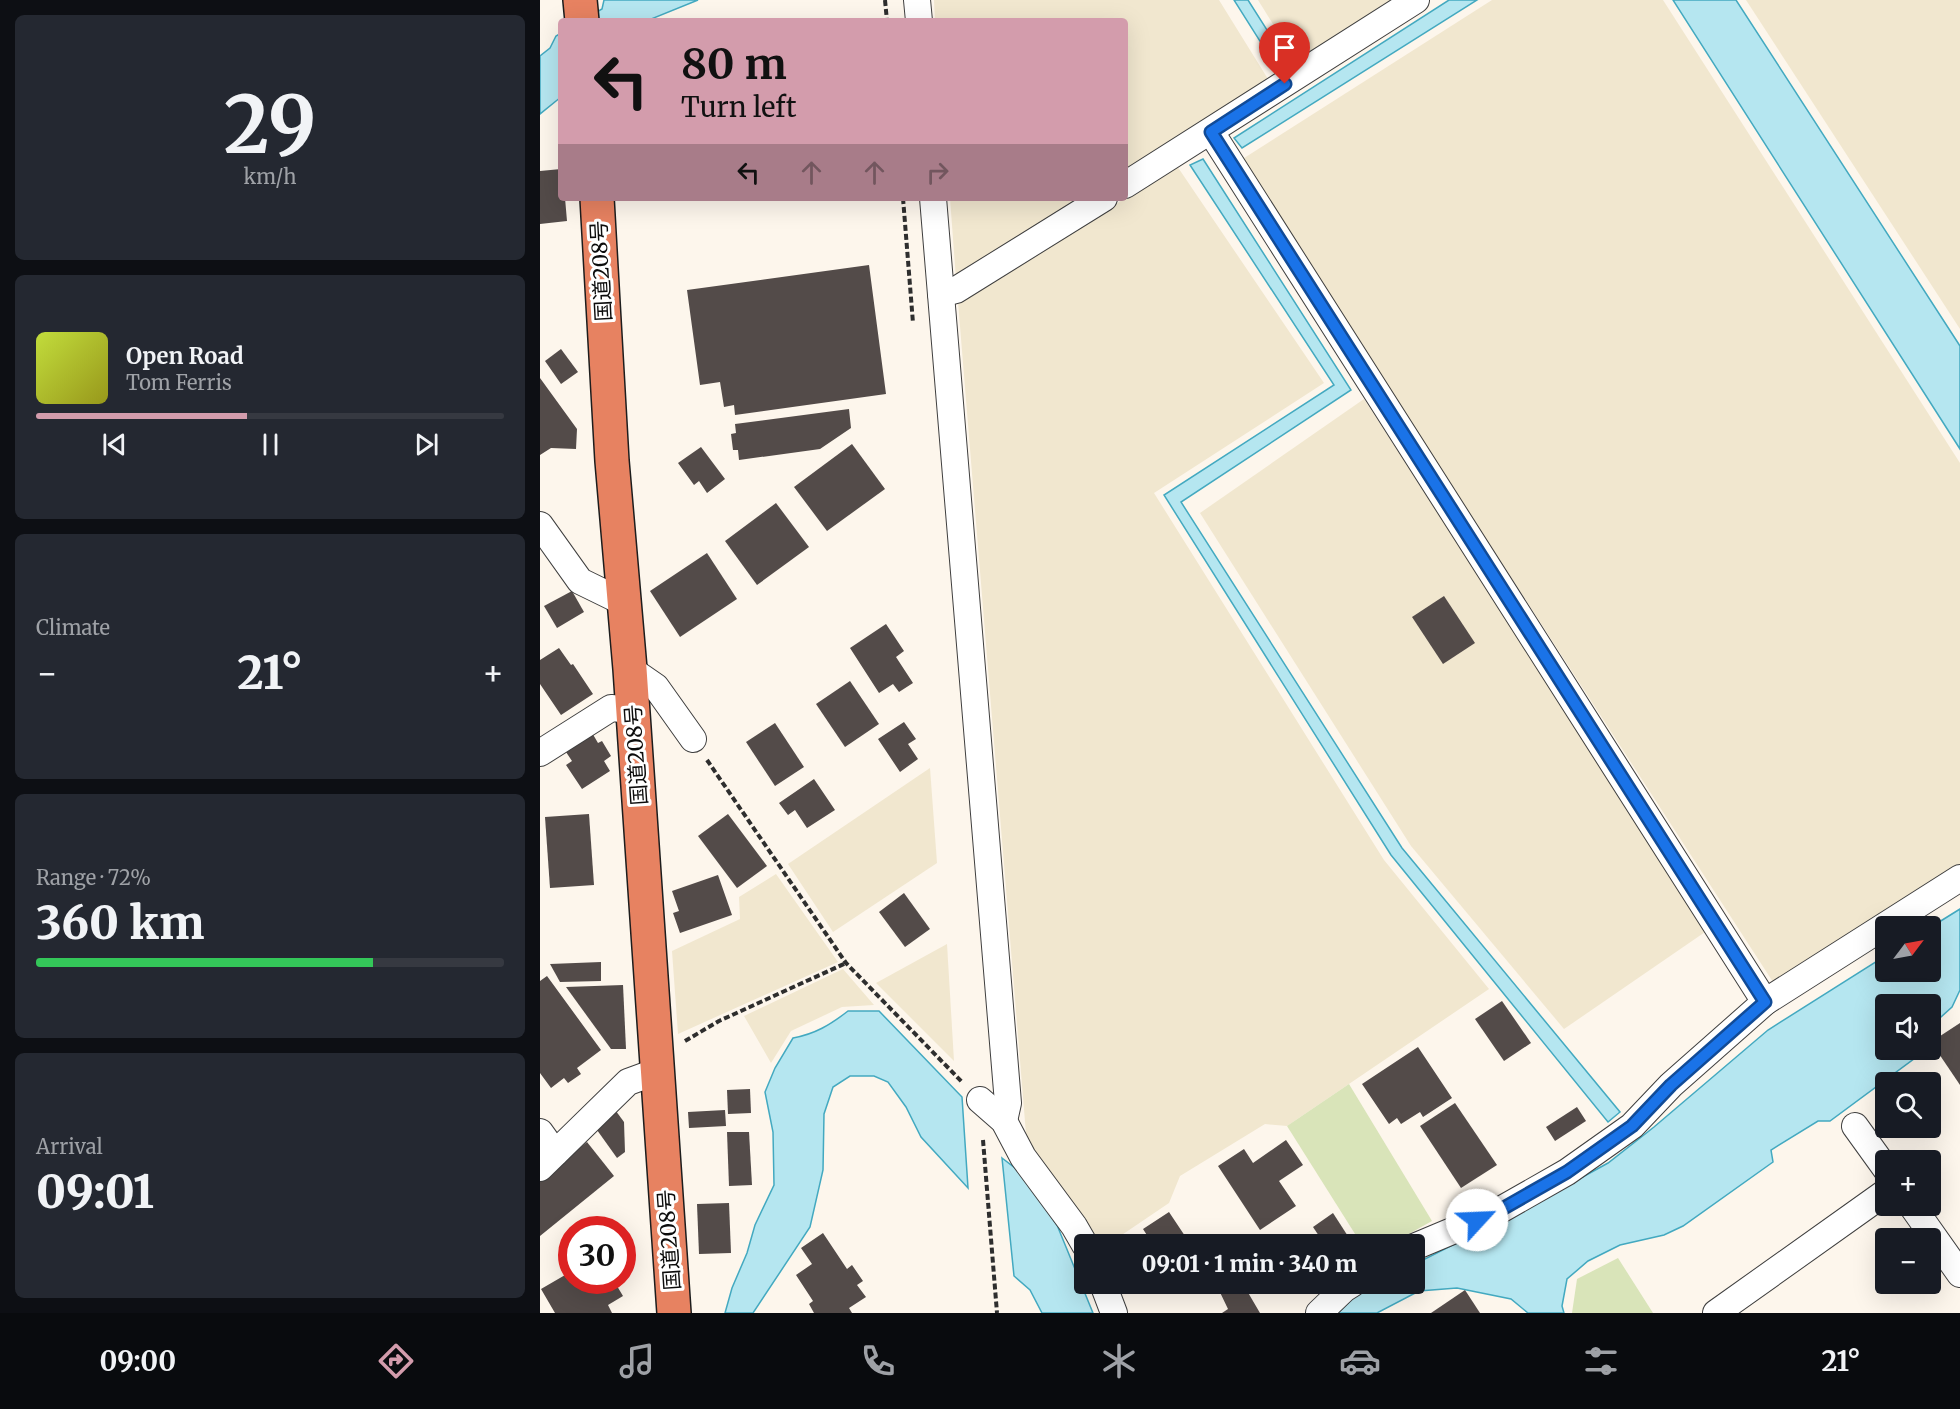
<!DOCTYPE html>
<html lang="en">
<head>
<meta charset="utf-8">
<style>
  body { margin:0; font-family:Merriweather,"Noto Sans JP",serif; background:#242831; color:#f1f3f6; height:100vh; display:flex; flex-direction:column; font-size:22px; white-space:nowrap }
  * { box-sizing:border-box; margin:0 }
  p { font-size:20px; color:#9ea1a6 }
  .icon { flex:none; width:33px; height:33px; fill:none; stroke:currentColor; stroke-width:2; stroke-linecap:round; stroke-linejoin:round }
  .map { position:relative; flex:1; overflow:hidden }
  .panel { display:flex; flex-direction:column; gap:15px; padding:15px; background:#0d0f14; width:540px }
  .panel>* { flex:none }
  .hud { position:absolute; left:18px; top:18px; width:570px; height:183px; border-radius:6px; box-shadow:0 6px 24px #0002; background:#d39cac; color:#111; overflow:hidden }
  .needle { width:39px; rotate:58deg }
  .controls { position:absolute; left:1335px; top:916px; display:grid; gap:12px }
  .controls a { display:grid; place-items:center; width:66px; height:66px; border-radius:6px; background:#171b24; box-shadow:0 6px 24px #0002; font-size:30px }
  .speed { position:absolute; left:18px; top:1216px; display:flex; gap:12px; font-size:30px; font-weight:700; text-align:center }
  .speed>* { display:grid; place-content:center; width:78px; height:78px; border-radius:50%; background:#171b24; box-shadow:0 6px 24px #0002; line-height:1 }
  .speed .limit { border:9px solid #d22; background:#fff; color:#111 }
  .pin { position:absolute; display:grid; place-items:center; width:51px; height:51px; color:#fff; margin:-62px -26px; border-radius:50% 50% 50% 0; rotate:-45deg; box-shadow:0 0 6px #0007 }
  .pin .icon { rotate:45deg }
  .me { position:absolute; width:66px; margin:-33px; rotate:65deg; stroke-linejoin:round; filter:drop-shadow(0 0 4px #0008) }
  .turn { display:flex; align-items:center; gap:21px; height:126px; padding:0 24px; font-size:27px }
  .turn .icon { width:78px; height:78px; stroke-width:2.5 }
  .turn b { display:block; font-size:42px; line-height:51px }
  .lanes { display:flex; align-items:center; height:57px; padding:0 24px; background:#0003; justify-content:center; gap:30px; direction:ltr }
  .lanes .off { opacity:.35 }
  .big { font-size:45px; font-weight:800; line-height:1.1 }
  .panel .card { flex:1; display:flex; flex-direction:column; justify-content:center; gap:9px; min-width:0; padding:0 21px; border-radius:9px; background:#242831 }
  .panel .dial { align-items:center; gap:0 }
  .dial b { font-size:78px; line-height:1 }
  .song { display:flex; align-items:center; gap:18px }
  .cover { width:72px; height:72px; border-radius:9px; background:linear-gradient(135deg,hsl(70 70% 55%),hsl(60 70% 35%)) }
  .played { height:6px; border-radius:3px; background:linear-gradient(90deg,#d39cac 45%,#363941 45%) }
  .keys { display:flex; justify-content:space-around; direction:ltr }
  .heat { display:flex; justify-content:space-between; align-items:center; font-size:33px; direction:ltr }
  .charge { height:9px; border-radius:4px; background:linear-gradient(90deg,#34c759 72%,#363941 0) }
  .trip { position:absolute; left:534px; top:1234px; width:351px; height:60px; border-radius:6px; background:#171b24; box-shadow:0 6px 24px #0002; font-weight:800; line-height:60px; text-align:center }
  .tab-bar { display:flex; height:96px; justify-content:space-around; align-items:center; background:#090b0e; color:#9ea1a6 }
  .tab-bar .icon { width:42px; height:42px }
  .tab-bar .selected { color:#d39cac }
  .tab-bar b { font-size:27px; color:#f1f3f6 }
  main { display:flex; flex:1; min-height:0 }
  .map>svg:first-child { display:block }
</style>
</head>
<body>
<main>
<section class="panel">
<div class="card dial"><b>29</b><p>km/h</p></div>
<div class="card">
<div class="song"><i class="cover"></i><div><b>Open Road</b><p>Tom Ferris</p></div></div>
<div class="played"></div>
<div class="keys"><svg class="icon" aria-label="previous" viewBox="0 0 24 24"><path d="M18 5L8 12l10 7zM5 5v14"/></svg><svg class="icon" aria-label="pause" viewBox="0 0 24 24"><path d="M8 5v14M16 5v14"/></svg><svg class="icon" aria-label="next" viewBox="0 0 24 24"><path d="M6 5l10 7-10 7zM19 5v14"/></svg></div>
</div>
<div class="card"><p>Climate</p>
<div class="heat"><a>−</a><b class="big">21°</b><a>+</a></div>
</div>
<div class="card"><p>Range · 72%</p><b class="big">360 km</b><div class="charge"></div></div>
<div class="card"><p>Arrival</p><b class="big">09:01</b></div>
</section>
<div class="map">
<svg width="1420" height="1313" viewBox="0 0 1420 1313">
  <rect width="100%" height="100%" fill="#fdf6ec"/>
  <g fill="#f1e7cf">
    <polygon points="394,0 679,0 728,79 585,171 585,21 395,21"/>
    <polygon points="718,0 851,0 756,61"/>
    <polygon points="952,0 1123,0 1420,463 1420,865 1233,982 701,160"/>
    <polygon points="1206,0 1420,0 1420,329"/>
    <polygon points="637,166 784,383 614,493 844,860 949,989 747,1126 725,1124 640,1176 629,1203 567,1245 556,1245 487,1146 418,302"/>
    <polygon points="410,198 543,198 416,279"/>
    <polygon points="824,399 1168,930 1024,1029 871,846 660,513"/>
    <polygon points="390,768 397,863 293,932 248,864"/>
    <polygon points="236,874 298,962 138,1034 132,951 200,919 199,897"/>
    <polygon points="407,944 414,1061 336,983"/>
    <polygon points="303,969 334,1005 302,1007 251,1031 231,1063 204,1016"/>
  </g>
  <g fill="#d9e4b9">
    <polygon points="809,1084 892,1221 849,1245 822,1245 747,1126"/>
    <polygon points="1078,1258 1113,1313 1032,1313 1037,1279"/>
  </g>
  <g fill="#b5e6f0" stroke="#43a9c0" stroke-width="1.5">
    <polygon points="64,0 158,0 111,19 110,21 41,21 62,9"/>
    <polygon points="694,0 708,0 748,63 737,68"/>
    <polygon points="909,0 937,0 702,148 694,138"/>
    <polygon points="1133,0 1196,0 1420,346 1420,449"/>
    <polygon points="21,33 21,97 0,114 0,56 10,48 16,36"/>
    <polygon points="663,159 811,390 641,502 862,848 1080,1112 1068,1122 851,855 624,495 794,385 650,165"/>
    <polygon points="1420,909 1420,990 1412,1007 1391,1026 1390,1005 1346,1005 1346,1050 1375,1050 1375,1058 1290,1121 1278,1121 1231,1150 1233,1162 1143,1226 1124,1235 1080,1245 1048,1261 1027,1279 1022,1306 1024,1313 988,1313 971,1299 917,1288 879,1291 837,1313 795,1313 822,1291 835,1284 874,1284 875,1264 990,1206 1068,1163 1114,1127 1228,1030 1345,956 1346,972 1390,972 1391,927"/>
    <path d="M 308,1011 L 339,1011 L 422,1097 L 428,1188 L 381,1137 L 366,1107 L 348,1082 L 334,1076 L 310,1076 L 293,1087 L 284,1114 L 283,1170 L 270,1227 L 213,1313 L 185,1313 L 192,1288 L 207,1253 L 215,1225 L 234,1185 L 233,1132 L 225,1092 L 235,1068 L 253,1038 C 275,1034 290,1025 308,1011 Z"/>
    <polygon points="462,1158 483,1174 517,1225 553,1313 502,1313 490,1290 474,1276"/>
  </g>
  <g fill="#534b49">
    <polygon points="21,169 21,198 25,198 27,221 0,224 0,171"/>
    <polygon points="329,265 346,394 195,415 194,405 184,407 180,382 160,385 147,290"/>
    <polygon points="21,349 38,372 21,384 5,361"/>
    <polygon points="0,378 37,429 36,449 11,448 0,455"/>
    <polygon points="309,409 311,428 280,449 199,460 198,450 193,450 191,434 196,433 195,424"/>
    <polygon points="312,444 345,489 287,531 254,487"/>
    <polygon points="161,447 185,479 167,493 159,481 154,485 138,463"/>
    <polygon points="236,503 269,547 217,585 185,541"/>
    <polygon points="167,553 197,599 140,637 110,591"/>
    <polygon points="32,591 44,612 17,628 4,606"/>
    <polygon points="904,596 935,643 903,664 872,617"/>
    <polygon points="346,624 364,651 356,657 373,683 359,692 353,684 339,693 310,648"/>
    <polygon points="19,648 31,665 33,664 53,694 21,715 0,684 0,660"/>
    <polygon points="310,681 339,724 305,747 276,704"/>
    <polygon points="364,722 376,739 368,744 378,759 360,772 338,739"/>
    <polygon points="235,723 264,767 235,786 206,742"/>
    <polygon points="51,731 58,743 62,741 71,756 64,761 70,771 42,789 26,765 32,761 24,749"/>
    <polygon points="274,779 295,810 267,828 255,810 248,815 239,803"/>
    <polygon points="49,814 54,885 10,888 5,817"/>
    <polygon points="188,814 227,866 197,888 158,836"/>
    <polygon points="178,875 192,915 140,933 133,913 139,911 132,891"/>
    <polygon points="364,893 390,929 365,947 339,912"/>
    <polygon points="61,962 61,981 20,982 10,964"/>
    <polygon points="7,976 61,1050 37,1068 41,1074 28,1083 24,1078 11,1088 0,1073 0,981"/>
    <polygon points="83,985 86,1049 71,1049 26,987"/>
    <polygon points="962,1001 991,1043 964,1061 935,1019"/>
    <polygon points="1420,1023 1420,1085 1391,1042"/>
    <polygon points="878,1047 912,1098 883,1117 880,1112 861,1124 857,1118 849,1124 822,1084"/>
    <polygon points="210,1089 211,1113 188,1114 187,1090"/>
    <polygon points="915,1103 957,1165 921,1188 880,1126"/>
    <polygon points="73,1107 84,1122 85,1152 77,1158 52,1123"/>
    <polygon points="1037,1107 1046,1121 1015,1141 1006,1127"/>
    <polygon points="185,1110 186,1126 149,1128 148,1112"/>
    <polygon points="187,1132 209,1132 212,1185 189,1186"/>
    <polygon points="746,1140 763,1165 739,1181 756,1206 720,1230 678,1166 704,1149 713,1163"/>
    <polygon points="47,1142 74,1176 0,1236 0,1180"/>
    <polygon points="189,1203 191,1253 159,1254 157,1204"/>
    <polygon points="629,1212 651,1245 610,1245 612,1243 603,1229"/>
    <polygon points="793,1213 813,1244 811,1245 785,1245 773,1227"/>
    <polygon points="283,1233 307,1269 312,1265 323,1281 317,1285 326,1297 309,1308 312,1313 274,1313 269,1304 273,1301 256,1275 272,1264 261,1248"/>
    <polygon points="32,1271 32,1281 53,1281 55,1285 62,1281 74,1281 83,1296 68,1305 72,1313 15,1313 1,1289"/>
    <polygon points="676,1284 703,1284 720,1313 682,1313 688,1309"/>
    <polygon points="925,1290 940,1313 891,1313"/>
  </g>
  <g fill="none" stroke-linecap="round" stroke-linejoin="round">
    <defs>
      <g id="street">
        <polyline points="377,0 379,21"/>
        <polyline points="671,132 1225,1002"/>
        <polyline points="585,185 876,0"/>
        <polyline points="393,198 468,1103 464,1121"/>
        <polyline points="401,294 416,290 564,198"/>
        <polyline points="0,525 40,581 85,603"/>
        <polyline points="90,669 116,687 153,739"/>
        <polyline points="0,753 71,708 93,710"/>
        <polyline points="440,1100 464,1121 483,1157 534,1226 545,1245"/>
        <polyline points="1315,1126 1346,1169"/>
        <polyline points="0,1132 15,1153"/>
        <polyline points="0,1168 88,1082 118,1071"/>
        <polyline points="1372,1206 1420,1274"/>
        <polyline points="874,1247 955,1213 1027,1172 1092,1126 1131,1085 1225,1002 1420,878"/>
        <polyline points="563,1284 574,1313"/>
        <polyline points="779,1313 804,1289 812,1284"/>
        <polyline points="1176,1313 1346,1192"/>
      </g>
      <g id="highway">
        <polyline points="40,0 42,21"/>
        <polyline points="57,198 72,461 90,669 134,1313"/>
      </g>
    </defs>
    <use href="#street" stroke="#3f3f3f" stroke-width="28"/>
    <use href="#highway" stroke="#1d1d1d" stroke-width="36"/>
    <g stroke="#2e2e2e" stroke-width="4" stroke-dasharray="6 3" stroke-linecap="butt">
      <polyline points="345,0 347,21"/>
      <polyline points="363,198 373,323"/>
      <polyline points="167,760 306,963 422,1082"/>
      <polyline points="145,1041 179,1021 306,963"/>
      <polyline points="443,1140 457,1313"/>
    </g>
    <use href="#street" stroke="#fff" stroke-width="26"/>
    <use href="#highway" stroke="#e78261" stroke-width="33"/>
  </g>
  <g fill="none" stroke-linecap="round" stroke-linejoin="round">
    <defs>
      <polyline id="route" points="745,84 671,132 1225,1002 1131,1085 1092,1126 1027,1172 955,1213 937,1220"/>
    </defs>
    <use href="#route" stroke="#114b97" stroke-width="15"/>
    <use href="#route" stroke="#1a73e8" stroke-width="10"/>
  </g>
  <g text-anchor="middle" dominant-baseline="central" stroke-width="6" stroke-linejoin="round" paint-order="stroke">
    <g font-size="21" fill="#0c0c0c" stroke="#fff">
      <text transform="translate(61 271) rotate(-93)">国道208号</text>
      <text transform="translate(96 755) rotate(-94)">国道208号</text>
      <text transform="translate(129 1240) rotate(-94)">国道208号</text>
    </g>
  </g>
</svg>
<div class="controls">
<a><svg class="needle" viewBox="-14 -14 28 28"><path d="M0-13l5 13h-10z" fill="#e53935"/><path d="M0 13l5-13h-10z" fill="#9ea1a6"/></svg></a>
<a><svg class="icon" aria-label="sound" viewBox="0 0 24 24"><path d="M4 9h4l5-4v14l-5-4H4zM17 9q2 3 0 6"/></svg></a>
<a><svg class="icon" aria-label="search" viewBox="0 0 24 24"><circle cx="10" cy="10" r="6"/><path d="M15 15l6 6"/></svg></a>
<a>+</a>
<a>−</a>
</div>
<div class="speed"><div class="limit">30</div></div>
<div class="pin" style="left:745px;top:84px;background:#d93025"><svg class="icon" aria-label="arrive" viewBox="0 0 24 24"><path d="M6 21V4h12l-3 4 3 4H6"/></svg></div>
<svg class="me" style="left:937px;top:1220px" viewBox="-20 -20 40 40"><circle r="19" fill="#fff"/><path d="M0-13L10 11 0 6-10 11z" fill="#1a73e8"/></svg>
<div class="trip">09:01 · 1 min · 340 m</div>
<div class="hud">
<div class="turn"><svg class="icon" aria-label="left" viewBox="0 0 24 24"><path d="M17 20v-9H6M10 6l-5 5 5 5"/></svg><div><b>80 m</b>Turn left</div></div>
<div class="lanes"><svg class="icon" aria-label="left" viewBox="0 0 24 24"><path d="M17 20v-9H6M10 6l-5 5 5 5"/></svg><svg class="icon off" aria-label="ahead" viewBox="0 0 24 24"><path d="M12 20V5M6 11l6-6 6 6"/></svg><svg class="icon off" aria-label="ahead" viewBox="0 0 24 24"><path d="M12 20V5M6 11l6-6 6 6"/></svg><svg class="icon off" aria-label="right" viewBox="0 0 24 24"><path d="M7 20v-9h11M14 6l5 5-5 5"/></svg></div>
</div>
</div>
</main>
<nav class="tab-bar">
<b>09:00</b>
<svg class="icon selected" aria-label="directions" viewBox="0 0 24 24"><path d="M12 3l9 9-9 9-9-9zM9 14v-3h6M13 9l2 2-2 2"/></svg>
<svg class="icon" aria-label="music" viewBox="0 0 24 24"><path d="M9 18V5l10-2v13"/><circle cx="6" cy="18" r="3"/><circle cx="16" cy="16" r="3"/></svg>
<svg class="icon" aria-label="phone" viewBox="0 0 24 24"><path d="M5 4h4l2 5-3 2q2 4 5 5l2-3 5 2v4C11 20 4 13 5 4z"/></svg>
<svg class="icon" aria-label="climate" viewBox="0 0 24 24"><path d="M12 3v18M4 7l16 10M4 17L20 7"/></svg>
<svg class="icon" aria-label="car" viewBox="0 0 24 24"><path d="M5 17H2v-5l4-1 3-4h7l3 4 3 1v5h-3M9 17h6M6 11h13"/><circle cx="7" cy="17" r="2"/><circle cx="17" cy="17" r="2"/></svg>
<svg class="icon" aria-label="filters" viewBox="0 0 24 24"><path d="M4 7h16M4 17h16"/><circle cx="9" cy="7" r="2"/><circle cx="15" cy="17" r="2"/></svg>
<b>21°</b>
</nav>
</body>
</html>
